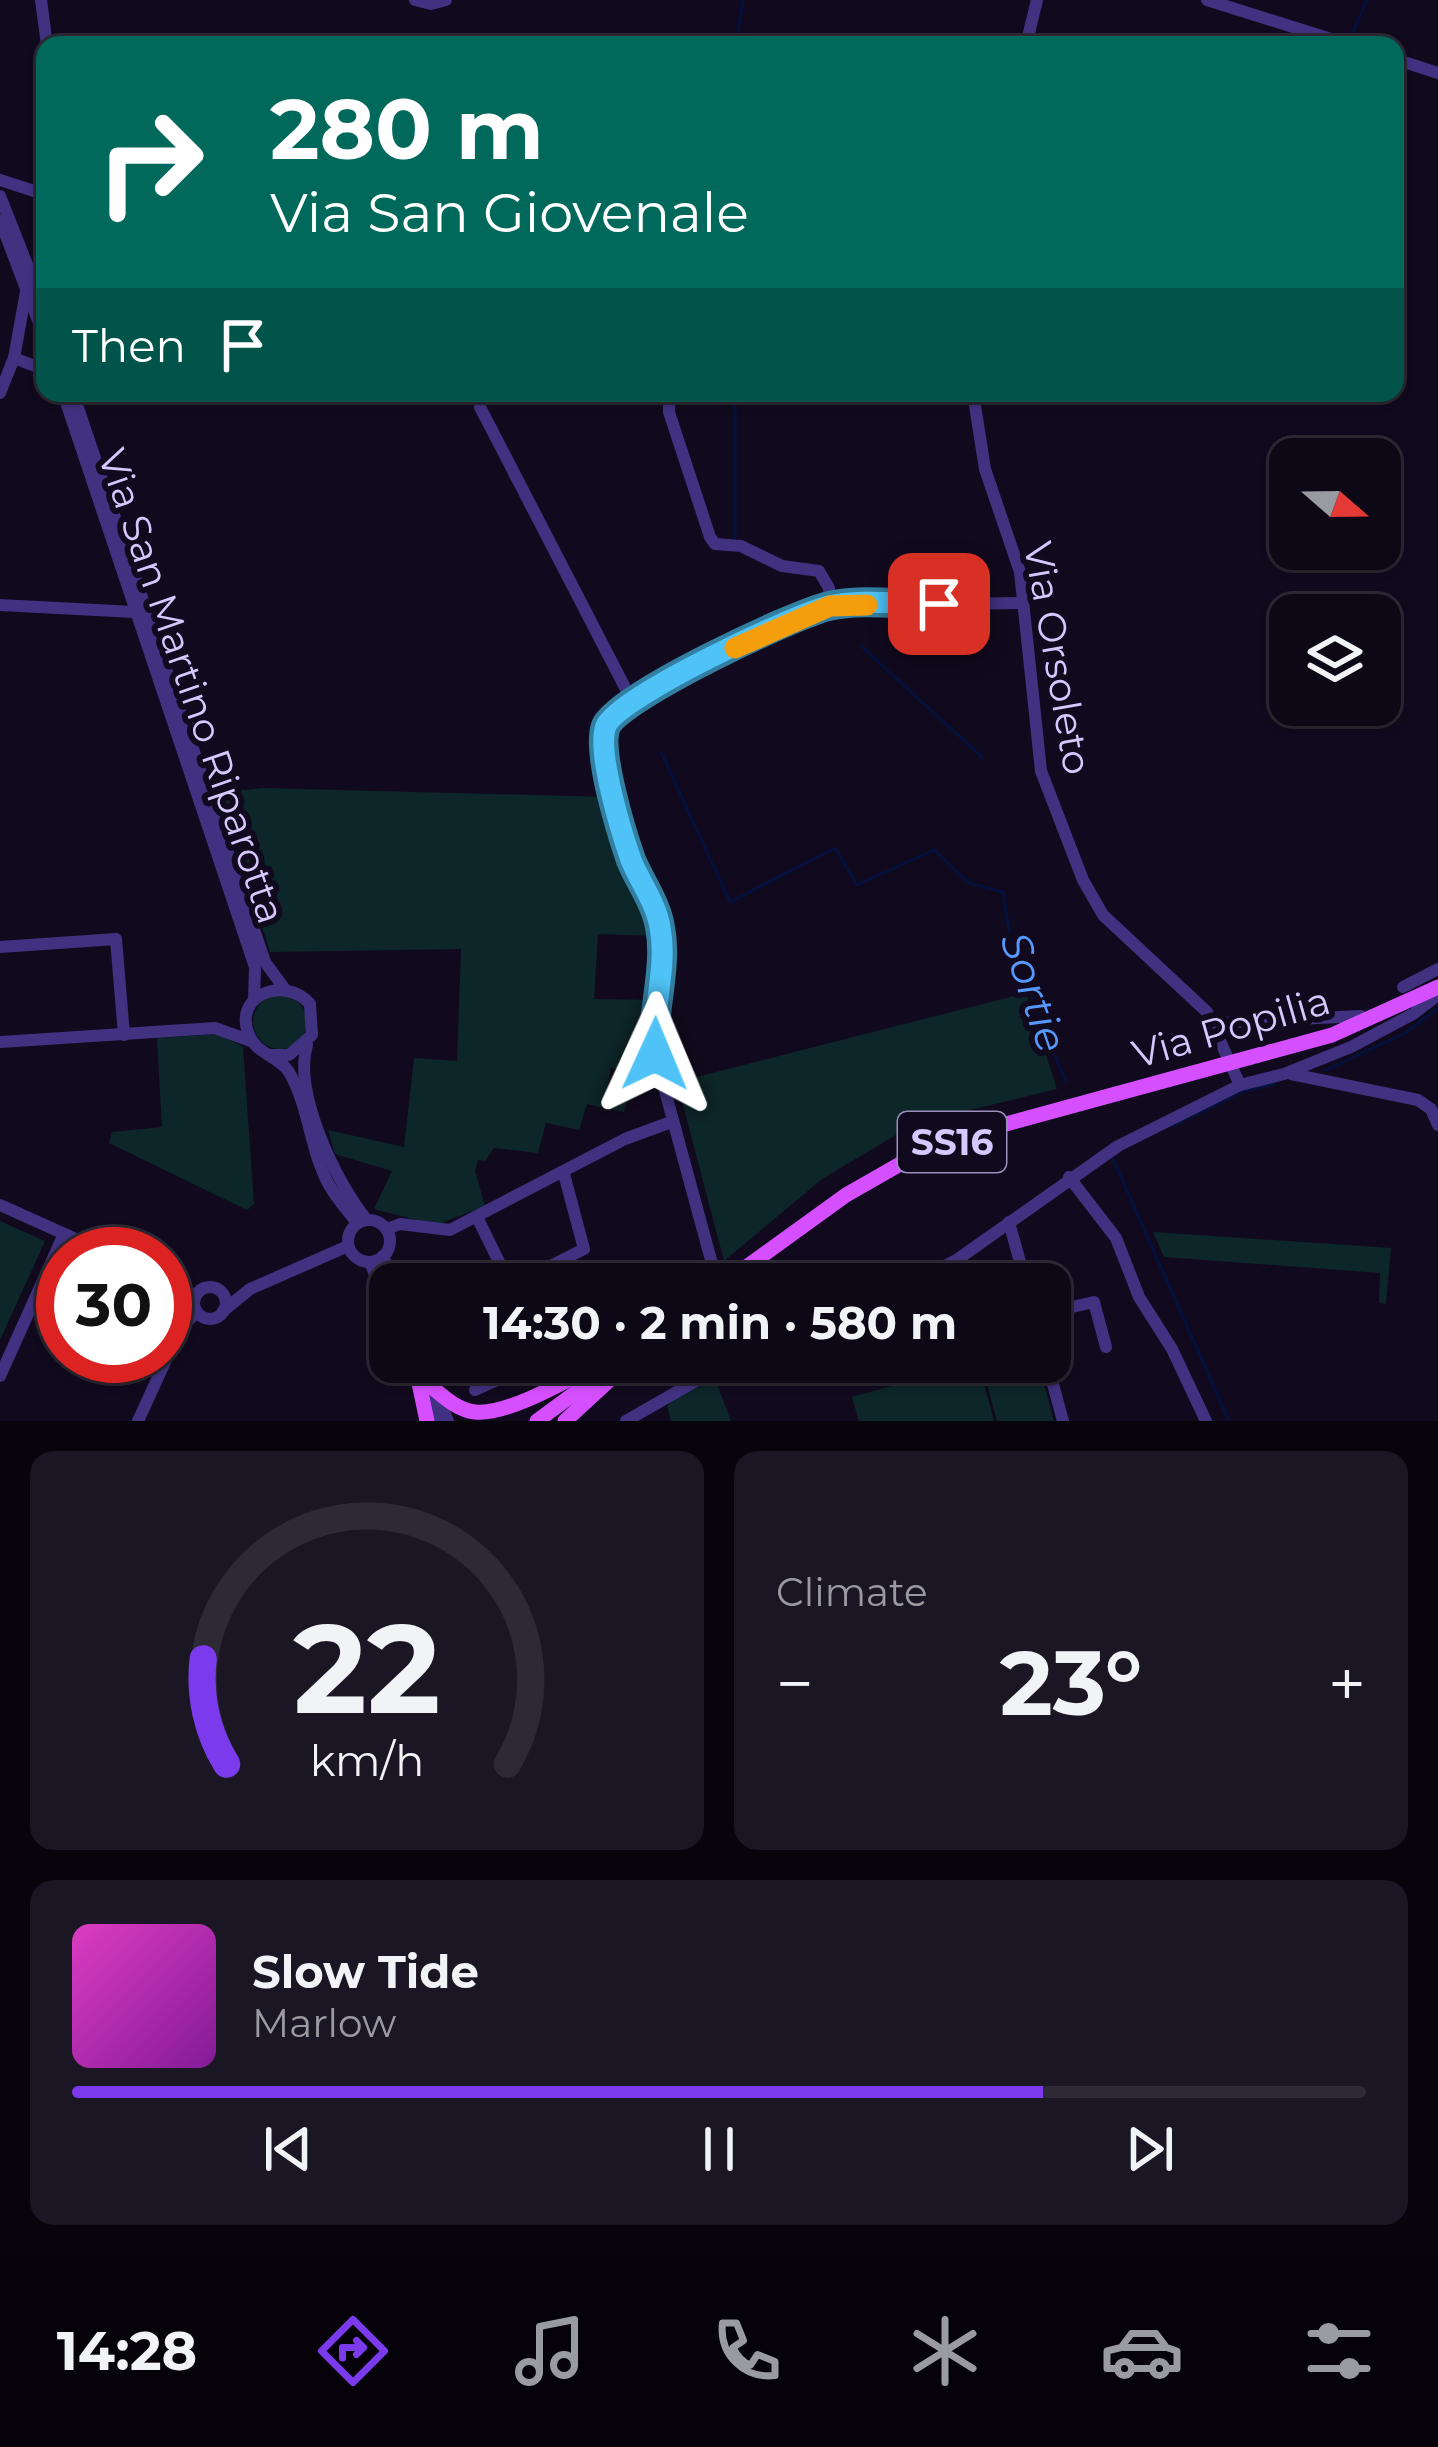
<!DOCTYPE html>
<html lang="en">
<head>
<meta charset="utf-8">
<style>
  body { margin:0; font-family:Montserrat,sans-serif; background:#1b1623; color:#f1f3f6; height:100vh; display:flex; flex-direction:column; font-size:45px; white-space:nowrap }
  * { box-sizing:border-box; margin:0 }
  p { font-size:39px; color:#9a9aa1 }
  .icon { flex:none; width:66px; height:66px; fill:none; stroke:currentColor; stroke-width:2; stroke-linecap:round; stroke-linejoin:round }
  .map { position:relative; height:1421px; overflow:hidden }
  .panel { display:flex; flex-direction:column; gap:30px; padding:30px; background:#07040c; flex:1 }
  .panel>* { flex:none }
  .top-card { position:absolute; left:36px; top:36px; width:1368px; height:366px; border-radius:24px; box-shadow:0 3px 9px #0004,0 0 0 3px #2d2935; background:#00695c; color:#fff; overflow:hidden }
  .needle { width:78px; rotate:110deg }
  .buttons { position:absolute; left:1269px; top:438px; display:grid; gap:24px }
  .buttons a { display:grid; place-items:center; width:132px; height:132px; border-radius:24px; background:#0d0816; box-shadow:0 3px 9px #0004,0 0 0 3px #2d2935; font-size:60px }
  .speed { position:absolute; left:36px; top:1227px; display:flex; gap:24px; font-size:60px; font-weight:700; text-align:center }
  .speed>* { display:grid; place-content:center; width:156px; height:156px; border-radius:50%; background:#0d0816; box-shadow:0 3px 9px #0004,0 0 0 3px #2d2935; line-height:1 }
  .speed .limit { border:18px solid #d22; background:#fff; color:#111 }
  .pin { position:absolute; display:grid; place-items:center; width:102px; height:102px; color:#fff; margin:-51px; border-radius:24px; box-shadow:0 6px 18px #0006 }
  .me { position:absolute; width:132px; margin:-66px; rotate:1deg; stroke-linejoin:round; filter:drop-shadow(0 0 9px #0008) }
  .turn { display:flex; align-items:center; gap:42px; height:252px; padding:0 36px; font-size:54px }
  .turn .icon { width:156px; height:156px; stroke-width:2.5 }
  .turn b { display:block; font-size:84px; line-height:102px }
  .then { display:flex; align-items:center; height:114px; padding:0 36px; background:#0003; gap:24px; font-size:45px }
  .big { font-size:90px; font-weight:700; line-height:1.1 }
  .panel .tile { flex:1; display:flex; flex-direction:column; justify-content:center; gap:18px; min-width:0; padding:0 42px; border-radius:24px; background:#1b1623 }
  .panel .dial { align-items:center; gap:0 }
  .dial svg { height:312px; overflow:visible; fill:none; stroke:#2d2935; stroke-width:7; stroke-linecap:round; text-anchor:middle }
  .dial text { fill:#f1f3f6; stroke:none }
  .song { display:flex; align-items:center; gap:36px }
  .cover { width:144px; height:144px; border-radius:18px; background:linear-gradient(135deg,hsl(310 70% 55%),hsl(290 70% 35%)) }
  .played { height:12px; border-radius:6px; background:linear-gradient(90deg,#7c3aed 75%,#2d2935 75%) }
  .keys { display:flex; justify-content:space-around; direction:ltr }
  .heat { display:flex; justify-content:space-between; align-items:center; font-size:66px; direction:ltr }
  .panel .tiles { flex:1; display:grid; gap:30px; grid-template-columns:1fr 1fr }
  .tile:last-child { grid-column:span 2 }
  .trip { position:absolute; left:369px; top:1263px; width:702px; height:120px; border-radius:24px; background:#0d0816; box-shadow:0 3px 9px #0004,0 0 0 3px #2d2935; font-weight:700; line-height:120px; text-align:center }
  .tab-bar { display:flex; height:192px; justify-content:space-around; align-items:center; background:#050309; color:#9a9aa1 }
  .tab-bar .icon { width:84px; height:84px }
  .tab-bar .current { color:#7c3aed }
  .tab-bar b { font-size:54px; color:#f1f3f6 }
  .map>svg:first-child { display:block }
</style>
</head>
<body>
<div class="map">
<svg width="1438" height="1421" viewBox="0 0 1438 1421">
  <rect width="100%" height="100%" fill="#110a1e"/>
  <g fill="#0d2629">
    <polygon points="263,788 610,797 629,868 653,921 655,936 598,934 594,999 652,1000 649,1039 626,1044 632,1071 611,1068 607,1089 629,1095 624,1112 587,1104 579,1130 546,1123 538,1153 494,1148 485,1161 478,1160 475,1171 485,1206 436,1225 374,1209 392,1171 335,1154 328,1130 404,1147 414,1058 457,1061 461,949 270,952 222,799 228,792"/>
    <polygon points="1026,993 1057,1089 916,1123 822,1179 724,1261 677,1082"/>
    <circle cx="280" cy="1022" r="27"/>
    <polygon points="220,1034 243,1047 254,1204 247,1210 109,1143 112,1132 162,1127 157,1038"/>
    <polygon points="0,1221 45,1241 0,1340"/>
    <polygon points="1153,1232 1391,1248 1386,1304 1379,1303 1380,1273 1164,1257"/>
    <polygon points="978,1362 994,1421 859,1421 852,1397"/>
    <polygon points="981,1362 1038,1362 1054,1421 997,1421"/>
    <polygon points="715,1379 731,1421 671,1421 667,1406 673,1400"/>
  </g>
  <g fill="none" stroke-linecap="round" stroke-linejoin="round">
    <g stroke="#05113d" stroke-width="3">
      <polyline points="1351,36 1367,0"/>
      <polyline points="736,45 743,0"/>
      <polyline points="735,393 735,538"/>
      <polyline points="861,646 983,758"/>
      <polyline points="661,752 730,902 835,848 857,885 934,850 969,883 1003,892 1010,937 1027,966 1033,1003 1066,1082"/>
      <polyline points="1324,1071 1405,1033 1438,1008"/>
      <polyline points="1172,1126 1244,1091 1275,1084"/>
      <polyline points="1113,1159 1229,1421"/>
    </g>
    <g stroke="#403281" stroke-width="12">
      <polyline points="41,0 47,45"/>
      <polyline points="415,0 431,4 446,0"/>
      <polyline points="1207,0 1350,45"/>
      <polyline points="1026,45 1037,0"/>
      <polyline points="1395,59 1438,73"/>
      <polyline points="0,180 34,191 45,180"/>
      <polyline points="0,196 45,310"/>
      <polyline points="0,220 45,339"/>
      <polyline points="14,358 45,370"/>
      <polyline points="0,393 14,358 27,286"/>
      <polyline points="63,393 255,967 254,1000"/>
      <polyline points="73,393 265,962 284,988"/>
      <polyline points="669,393 669,412 710,537 715,544 741,546 782,566 819,571 829,588 830,606"/>
      <polyline points="973,393 985,469 1020,572 1041,771 1083,880 1103,915 1207,1012 1240,1085"/>
      <polyline points="480,407 632,701"/>
      <polyline points="0,605 134,612"/>
      <polyline points="0,947 116,939 124,1035"/>
      <polyline points="1403,987 1438,969"/>
      <polyline points="1214,1023 1361,1016"/>
      <polyline points="0,1042 215,1028 251,1041"/>
      <path d="M 307,1045 C 293,1093 336,1182 366,1219"/>
      <path d="M 268,1055 L 289,1055 L 312,1035 L 310,1004 C 285,975 232,995 249,1035 C 256,1054 279,1056 289,1072 C 309,1106 310,1151 329,1185 C 337,1199 348,1211 357,1223"/>
      <polyline points="1291,1074 1418,1100 1431,1109 1438,1125"/>
      <polyline points="1069,1177 1116,1238 1139,1297 1172,1349 1206,1421"/>
      <polyline points="0,1205 109,1254"/>
      <polyline points="477,1217 510,1284"/>
      <circle cx="369" cy="1241" r="21"/>
      <polyline points="1009,1222 1026,1284"/>
      <polyline points="387,1229 400,1224 450,1230 625,1139 671,1122"/>
      <polyline points="383,1256 394,1284"/>
      <polyline points="370,1262 390,1314"/>
      <polyline points="165,1280 196,1310"/>
      <path d="M 717,1282 L 655,1054 C 651,1010 672,959 658,917 C 645,877 589,764 607,725 C 620,697 798,612 832,606 C 849,602 869,605 887,605 C 933,604 978,604 1024,603"/>
      <polyline points="515,1284 584,1249 564,1174"/>
      <polyline points="911,1284 958,1259 1118,1146 1240,1085 1284,1074 1351,1047 1413,1014 1438,995"/>
      <circle cx="210" cy="1303" r="16"/>
      <polyline points="223,1311 250,1289 348,1246"/>
      <polyline points="1050,1312 1094,1302 1106,1347"/>
      <polyline points="410,1362 437,1421"/>
      <polyline points="423,1362 448,1421"/>
      <polyline points="1047,1362 1063,1421"/>
      <polyline points="0,1376 64,1234"/>
      <polyline points="475,1390 536,1362"/>
      <polyline points="138,1421 181,1327 197,1312"/>
      <polyline points="626,1421 729,1362"/>
    </g>
    <g stroke="#d64fff" stroke-width="15">
      <polyline points="723,1284 846,1195 909,1159 973,1133 1332,1035 1438,987"/>
      <polyline points="419,1383 427,1421"/>
      <path d="M 433,1388 C 445,1398 458,1410 475,1412 C 508,1416 572,1377 602,1362"/>
      <polyline points="537,1421 617,1362"/>
      <polyline points="565,1421 629,1362"/>
    </g>
  </g>
  <g fill="none" stroke-linecap="round" stroke-linejoin="round">
    <defs>
      <path id="route" d="M 655,1054 C 651,1012 668,968 660,927 C 656,903 640,882 631,860 C 622,834 596,751 606,726 C 618,697 794,614 829,606 C 862,598 905,605 939,604"/>
    </defs>
    <use href="#route" stroke="#337fa1" stroke-width="30"/>
    <use href="#route" stroke="#4fc3f7" stroke-width="21"/>
    <polyline stroke="#f59e0b" stroke-width="21" points="735,648 830,606 867,605"/>
  </g>
  <g text-anchor="middle" dominant-baseline="central" stroke-width="12" stroke-linejoin="round" paint-order="stroke">
    <rect fill="#110a1e" stroke="#9b8fbc" stroke-width="3" x="898" y="1112" width="108" height="60" rx="9"/>
    <g font-size="36" font-weight="bold" fill="#d6c8ff">
      <text x="952" y="1142">SS16</text>
    </g>
    <g font-size="39" fill="#d6c8ff" stroke="#110a1e">
      <text transform="translate(1058 658) rotate(80)">Via Orsoleto</text>
      <text transform="translate(192 686) rotate(71)">Via San Martino Riparotta</text>
      <text transform="translate(1231 1027) rotate(-16)">Via Popilia</text>
    </g>
    <g font-size="42" font-style="italic" fill="#5698ff" stroke="#110a1e">
      <text transform="translate(1034 992) rotate(71)">Sortie</text>
    </g>
  </g>
</svg>
<div class="buttons">
<a><svg class="needle" viewBox="-14 -14 28 28"><path d="M0-13l5 13h-10z" fill="#e53935"/><path d="M0 13l5-13h-10z" fill="#9a9aa1"/></svg></a>
<a><svg class="icon" aria-label="layers" viewBox="0 0 24 24"><path d="M12 4l9 5-9 5-9-5zM3 14l9 5 9-5"/></svg></a>
</div>
<div class="speed"><div class="limit">30</div></div>
<div class="pin" style="left:939px;top:604px;background:#d93025"><svg class="icon" aria-label="arrive" viewBox="0 0 24 24"><path d="M6 21V4h12l-3 4 3 4H6"/></svg></div>
<svg class="me" style="left:655px;top:1054px" viewBox="-20 -20 40 40"><path d="M0-17L14 15 0 8-14 15z" fill="#4fc3f7" stroke="#fff" stroke-width="4"/></svg>
<div class="trip">14:30 · 2 min · 580 m</div>
<div class="top-card">
<div class="turn"><svg class="icon" aria-label="right" viewBox="0 0 24 24"><path d="M7 20v-9h11M14 6l5 5-5 5"/></svg><div><b>280 m</b>Via San Giovenale</div></div>
<div class="then">Then<svg class="icon" aria-label="arrive" viewBox="0 0 24 24"><path d="M6 21V4h12l-3 4 3 4H6"/></svg></div>
</div>
</div>
<section class="panel">
<div class="tiles">
<div class="tile dial"><svg viewBox="0 0 100 80">
<path d="M14 69A42 42 0 1 1 86 69"/>
<path d="M14 69A42 42 0 0 1 8 42" stroke="#7c3aed"/>
<text x="50" y="56" font-size="32" font-weight="700">22</text>
<text x="50" y="72" font-size="11">km/h</text>
</svg></div>
<div class="tile"><p>Climate</p>
<div class="heat"><a>−</a><b class="big">23°</b><a>+</a></div>
</div>
<div class="tile">
<div class="song"><i class="cover"></i><div><b>Slow Tide</b><p>Marlow</p></div></div>
<div class="played"></div>
<div class="keys"><svg class="icon" aria-label="previous" viewBox="0 0 24 24"><path d="M18 5L8 12l10 7zM5 5v14"/></svg><svg class="icon" aria-label="pause" viewBox="0 0 24 24"><path d="M8 5v14M16 5v14"/></svg><svg class="icon" aria-label="next" viewBox="0 0 24 24"><path d="M6 5l10 7-10 7zM19 5v14"/></svg></div>
</div>
</div>
</section>
<nav class="tab-bar">
<b>14:28</b>
<svg class="icon current" aria-label="directions" viewBox="0 0 24 24"><path d="M12 3l9 9-9 9-9-9zM9 14v-3h6M13 9l2 2-2 2"/></svg>
<svg class="icon" aria-label="music" viewBox="0 0 24 24"><path d="M9 18V5l10-2v13"/><circle cx="6" cy="18" r="3"/><circle cx="16" cy="16" r="3"/></svg>
<svg class="icon" aria-label="phone" viewBox="0 0 24 24"><path d="M5 4h4l2 5-3 2q2 4 5 5l2-3 5 2v4C11 20 4 13 5 4z"/></svg>
<svg class="icon" aria-label="climate" viewBox="0 0 24 24"><path d="M12 3v18M4 7l16 10M4 17L20 7"/></svg>
<svg class="icon" aria-label="car" viewBox="0 0 24 24"><path d="M5 17H2v-5l4-1 3-4h7l3 4 3 1v5h-3M9 17h6M6 11h13"/><circle cx="7" cy="17" r="2"/><circle cx="17" cy="17" r="2"/></svg>
<svg class="icon" aria-label="filters" viewBox="0 0 24 24"><path d="M4 7h16M4 17h16"/><circle cx="9" cy="7" r="2"/><circle cx="15" cy="17" r="2"/></svg>
</nav>
</body>
</html>
